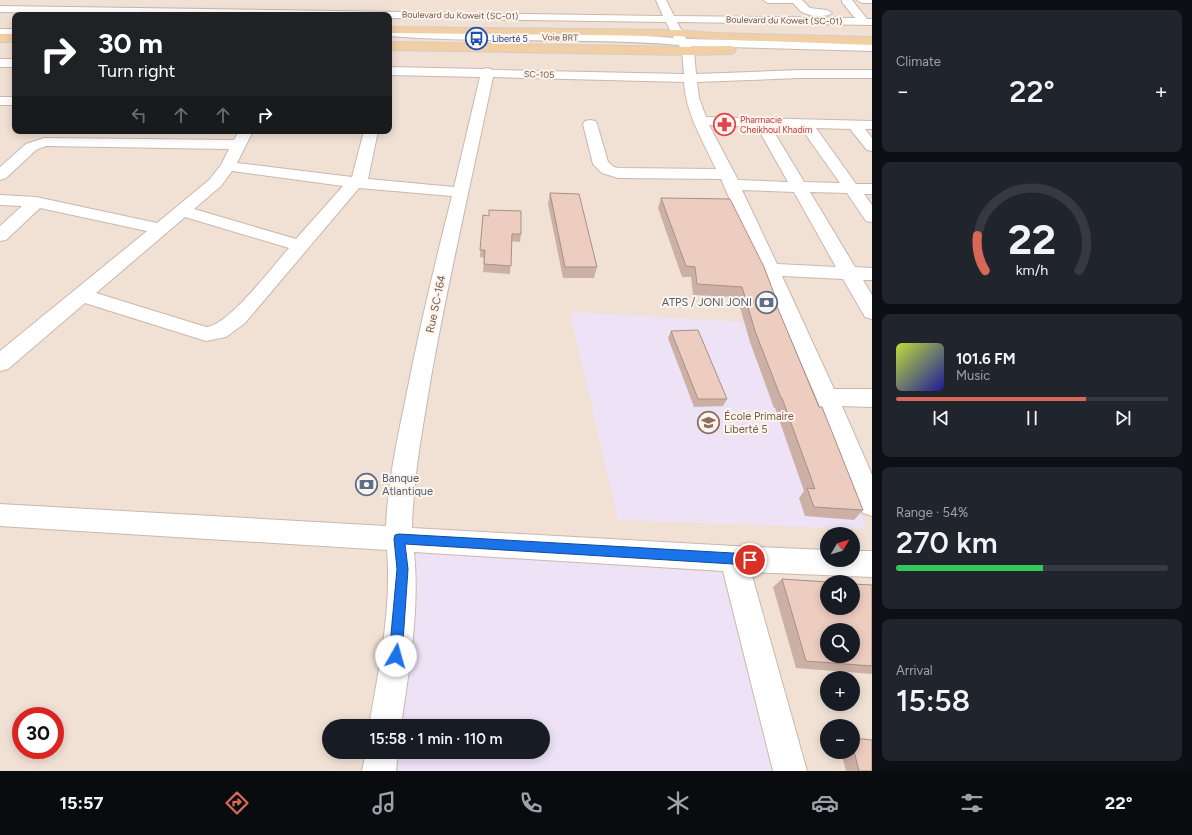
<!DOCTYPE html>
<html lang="en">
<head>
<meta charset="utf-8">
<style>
  body { margin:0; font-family:Figtree,sans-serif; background:#20242c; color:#f1f3f6; height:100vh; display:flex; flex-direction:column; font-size:15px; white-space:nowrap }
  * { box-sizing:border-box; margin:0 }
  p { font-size:13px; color:#9ea1a6 }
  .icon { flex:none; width:22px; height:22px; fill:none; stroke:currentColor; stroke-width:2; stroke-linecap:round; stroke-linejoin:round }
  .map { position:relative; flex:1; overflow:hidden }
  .drawer { display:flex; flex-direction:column; gap:10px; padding:10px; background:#0d0f14; width:320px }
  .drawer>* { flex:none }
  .guide { position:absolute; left:12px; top:12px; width:380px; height:122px; border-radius:8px; box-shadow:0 2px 10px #0003; background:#202124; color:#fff; overflow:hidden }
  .needle { width:26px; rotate:52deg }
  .fabs { position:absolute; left:820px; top:527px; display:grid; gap:8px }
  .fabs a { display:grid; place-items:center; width:40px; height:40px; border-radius:50%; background:#171b24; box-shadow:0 2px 10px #0003; font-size:20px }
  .speed { position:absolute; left:12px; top:707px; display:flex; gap:8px; font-size:20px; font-weight:700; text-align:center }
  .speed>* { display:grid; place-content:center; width:52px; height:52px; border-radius:50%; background:#171b24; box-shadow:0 2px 10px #0003; line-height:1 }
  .speed .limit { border:6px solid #d22; background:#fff; color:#111 }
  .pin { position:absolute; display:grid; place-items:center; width:34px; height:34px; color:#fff; margin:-17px; border:2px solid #fff; border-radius:50%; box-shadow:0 1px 4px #0007 }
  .me { position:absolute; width:44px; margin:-22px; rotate:7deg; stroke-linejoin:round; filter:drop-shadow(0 0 3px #0008) }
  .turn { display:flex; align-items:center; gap:14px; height:84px; padding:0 20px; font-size:18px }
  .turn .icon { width:52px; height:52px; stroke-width:2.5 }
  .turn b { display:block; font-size:28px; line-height:34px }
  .lanes { display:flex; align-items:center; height:38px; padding:0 20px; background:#0003; justify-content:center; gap:20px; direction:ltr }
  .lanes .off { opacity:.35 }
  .big { font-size:30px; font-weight:600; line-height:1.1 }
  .drawer .tile { flex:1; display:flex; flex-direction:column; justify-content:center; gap:6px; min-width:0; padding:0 14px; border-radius:8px; background:#20242c }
  .drawer .dial { align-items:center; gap:0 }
  .dial svg { height:104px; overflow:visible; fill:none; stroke:#363941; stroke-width:7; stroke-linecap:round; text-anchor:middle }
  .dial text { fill:#f1f3f6; stroke:none }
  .song { display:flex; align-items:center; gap:12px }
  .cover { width:48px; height:48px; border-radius:6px; background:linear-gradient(135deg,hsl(70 70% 55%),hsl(240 70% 35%)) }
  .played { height:4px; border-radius:2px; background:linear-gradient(90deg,#d86756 70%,#363941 70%) }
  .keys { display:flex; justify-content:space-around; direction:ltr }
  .heat { display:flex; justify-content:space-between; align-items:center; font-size:22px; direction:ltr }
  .charge { height:6px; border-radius:3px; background:linear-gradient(90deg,#34c759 54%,#363941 0) }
  .trip { position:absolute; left:322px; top:719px; width:228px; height:40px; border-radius:20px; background:#171b24; box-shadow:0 2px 10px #0003; font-weight:600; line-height:40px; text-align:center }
  .menu { display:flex; height:64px; justify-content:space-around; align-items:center; background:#090b0e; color:#9ea1a6 }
  .menu .icon { width:28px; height:28px }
  .menu .selected { color:#d86756 }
  .menu b { font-size:18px; color:#f1f3f6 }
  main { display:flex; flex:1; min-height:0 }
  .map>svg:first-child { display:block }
</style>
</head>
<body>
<main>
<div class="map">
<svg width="872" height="771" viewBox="0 0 872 771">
  <rect width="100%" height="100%" fill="#faf0e6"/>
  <path fill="#f1e1d5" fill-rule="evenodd" d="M 0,0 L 872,0 L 872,771 L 0,771 ZM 15,15 L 389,15 L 389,131 L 15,131 ZM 827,534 L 853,534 L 853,560 L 827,560 ZM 827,582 L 853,582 L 853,608 L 827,608 ZM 827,630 L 853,630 L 853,656 L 827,656 ZM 827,678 L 853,678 L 853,704 L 827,704 ZM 21,716 L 55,716 L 55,750 L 21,750 ZM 329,726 L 543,726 L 543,752 L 329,752 ZM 827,726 L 853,726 L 853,752 L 827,752 Z"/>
  <g fill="#ede2f6">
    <polygon points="570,312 778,324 867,529 618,520"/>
    <polygon points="413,552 730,573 778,771 392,771 393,752 543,752 543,726 396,726"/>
  </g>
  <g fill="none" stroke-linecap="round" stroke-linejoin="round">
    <defs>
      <g id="minor">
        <path d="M 656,0 L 666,0 L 674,16 L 855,18 L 842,2 L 842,0 L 852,0 L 867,19 L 872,19 L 872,25 L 677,22 L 686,39 L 872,43 L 872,51 L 691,46 L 694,51 L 696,74 L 800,70 L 872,70 L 872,78 L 800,78 L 697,82 L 699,98 L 706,117 L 872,121 L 872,129 L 865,129 L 872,138 L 872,151 L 867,150 L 850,129 L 816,128 L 856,184 L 872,184 L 872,194 L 864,194 L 872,205 L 872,222 L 866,221 L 847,193 L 810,192 L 855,267 L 872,268 L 872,280 L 863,280 L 872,295 L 872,319 L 865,317 L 843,279 L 782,276 L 834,389 L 872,389 L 872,407 L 842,406 L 872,475 L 872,516 L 863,513 L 859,505 L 816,397 L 721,179 L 618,178 L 602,173 L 593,164 L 583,124 L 585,121 L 590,120 L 595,121 L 597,124 L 608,162 L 614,167 L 619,168 L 716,169 C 703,141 686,114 684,82 L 493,77 C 472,177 449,277 431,377 C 423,427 413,477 412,528 L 734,546 L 827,550 L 827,560 L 853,560 L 853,551 L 872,551 L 872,577 L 751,572 L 807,771 L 773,771 L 723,571 L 414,552 C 420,610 409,669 401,726 L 369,726 C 379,668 392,609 387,550 L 0,526 L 0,504 L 386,526 C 388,482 397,440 406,397 C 419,330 435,263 452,196 L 359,188 L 245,323 L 226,337 L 206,341 L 85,303 L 8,369 L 0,371 L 0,351 L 147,231 L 40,208 L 6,240 L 0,241 L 0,226 L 22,206 L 0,205 L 0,195 L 36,197 L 157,223 L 209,180 L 221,165 L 229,149 L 46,146 L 36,150 L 6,178 L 0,180 L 0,167 L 26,144 L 44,138 L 234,140 L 239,131 L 253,131 L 237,163 L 352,177 L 364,131 L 378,131 L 368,179 L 454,187 L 480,77 L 389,75 L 389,67 L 483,69 L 488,68 L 493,70 L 684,74 L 682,51 L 679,45 C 582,37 485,44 389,36 L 389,30 C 484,37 579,30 674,38 L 666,22 L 389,18 L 389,15 L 183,15 L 0,12 L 0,6 L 663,16 ZM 709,125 L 757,127 L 788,182 L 738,180 ZM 771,127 L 801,128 L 840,183 L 804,182 ZM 232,171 L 343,186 L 296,239 L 194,209 L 221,186 ZM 742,190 L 794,192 L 836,267 L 777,264 ZM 185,217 L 289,248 C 273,266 228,326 206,327 L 96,293 Z"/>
        <path d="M 763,0 L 802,0 L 810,8 L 827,10 L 832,13 C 828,18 808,16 802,12 C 799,10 796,6 793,3 L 768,3 Z"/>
        <polygon points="857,0 872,0 872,3 862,3"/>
        <rect x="0" y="29" width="15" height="6"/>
        <rect x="0" y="59" width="15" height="8"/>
        <rect x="0" y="97" width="15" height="8"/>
        <polygon points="366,752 398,752 396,771 362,771"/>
      </g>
      <g id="major">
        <polygon points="389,27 677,30 713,33 872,37 872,45 713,39 677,36 389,33"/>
        <rect x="0" y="34" width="15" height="8"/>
        <polygon points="389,42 688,47 730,46 734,47 736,50 734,53 730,54 688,55 389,50"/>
      </g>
    </defs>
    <use href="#minor" stroke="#cab7ad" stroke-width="2"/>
    <use href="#major" stroke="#d4ccca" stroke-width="2"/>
    <use href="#minor" fill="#fff" fill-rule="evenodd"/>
    <use href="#major" fill="#f2cea4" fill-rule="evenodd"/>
  </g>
  <g fill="#ccb0a5">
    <polygon points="550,193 597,267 594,278 563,278 548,204"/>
    <polygon points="661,198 778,304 777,307 863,510 854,520 805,516 799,498 804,491 775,408 774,408 750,342 737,297 693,295 691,277 682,277 658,208"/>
    <polygon points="483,215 521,234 520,242 511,241 510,274 483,272 484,258 480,257"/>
    <polygon points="671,331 727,399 723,406 694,407 668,338"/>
    <polygon points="782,579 872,585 872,674 796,668 773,587"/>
    <polygon points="853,738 872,771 846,771 841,752 853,752"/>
  </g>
  <g fill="#edcdc0" stroke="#a69086" fill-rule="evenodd">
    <polygon points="550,193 579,194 597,267 565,267"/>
    <polygon points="661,198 730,199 764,267 778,304 776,304 819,407 822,407 863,510 814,507 807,488 815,489 782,398 781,398 755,331 742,287 697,284 695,267 686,266"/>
    <polygon points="489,210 521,211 521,234 512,234 511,266 484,264 485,250 480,250 483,215 489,216"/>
    <polygon points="698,330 727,399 698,399 671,331"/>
    <path d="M 782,579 L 827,582 L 827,608 L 853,608 L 853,584 L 872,585 L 872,666 L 806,661 ZM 827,630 L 853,630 L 853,656 L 827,656 Z"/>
    <polygon points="853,738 872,740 872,771 859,771 853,747"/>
  </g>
  <polygon fill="#1a73e8" stroke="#114b97" points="399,534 750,554 754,556 755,560 754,563 750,565 405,544 408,569 402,656 400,660 396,662 391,660 389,656 397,569 394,539 395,535"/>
  <defs>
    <symbol id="bus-ring" viewBox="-11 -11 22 22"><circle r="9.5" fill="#fdf4eb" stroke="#1a4fb4" stroke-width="1.5"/><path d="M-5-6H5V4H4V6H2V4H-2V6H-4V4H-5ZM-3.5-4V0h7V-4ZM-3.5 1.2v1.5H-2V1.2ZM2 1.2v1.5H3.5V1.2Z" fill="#1a4fb4"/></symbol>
    <symbol id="pharmacy-ring" viewBox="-11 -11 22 22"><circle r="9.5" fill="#fdf4eb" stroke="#e0444e" stroke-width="1.5"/><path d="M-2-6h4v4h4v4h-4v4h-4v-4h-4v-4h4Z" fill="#e0444e"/></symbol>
    <symbol id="bank-ring" viewBox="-11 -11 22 22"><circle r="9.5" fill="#fdf4eb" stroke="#5c6f8a" stroke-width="1.5"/><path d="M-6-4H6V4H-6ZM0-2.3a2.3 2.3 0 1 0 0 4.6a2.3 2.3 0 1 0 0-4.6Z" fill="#5c6f8a"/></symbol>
    <symbol id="school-ring" viewBox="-11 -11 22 22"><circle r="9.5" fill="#fdf4eb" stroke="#8d6e63" stroke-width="1.5"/><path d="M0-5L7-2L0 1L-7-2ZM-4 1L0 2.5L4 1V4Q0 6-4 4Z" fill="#8d6e63"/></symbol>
  </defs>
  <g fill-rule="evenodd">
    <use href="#bus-ring" x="464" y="26" width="25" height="25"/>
    <use href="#pharmacy-ring" x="712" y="112" width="25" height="25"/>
    <use href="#bank-ring" x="754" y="290" width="25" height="25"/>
    <use href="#school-ring" x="696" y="410" width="25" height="25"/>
    <use href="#bank-ring" x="354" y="472" width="25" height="25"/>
  </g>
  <g text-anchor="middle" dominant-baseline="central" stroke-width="4" stroke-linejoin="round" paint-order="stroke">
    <g font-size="9" fill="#70564d" stroke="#fdf4eb">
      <text transform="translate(460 15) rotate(1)">Boulevard du Koweit (SC-01)</text>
      <text transform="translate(784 20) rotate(1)">Boulevard du Koweit (SC-01)</text>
      <text transform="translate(560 37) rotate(1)">Voie BRT</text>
      <text transform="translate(539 74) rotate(2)">SC-105</text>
    </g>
    <g font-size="9" fill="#164399" stroke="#fdf4eb" text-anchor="start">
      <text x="492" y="38">Liberté 5</text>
    </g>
    <g font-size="9" fill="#be3a42" stroke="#fdf4eb" text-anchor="start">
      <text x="740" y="119">Pharmacie<tspan x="740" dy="10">Cheikhoul Khadim</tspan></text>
    </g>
    <g font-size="11" fill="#4e5e75" stroke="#fdf4eb" text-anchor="end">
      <text x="752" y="302">ATPS / JONI JONI</text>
      <text x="382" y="478" text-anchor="start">Banque<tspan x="382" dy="13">Atlantique</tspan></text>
    </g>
    <g font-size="11" fill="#70564d" stroke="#fdf4eb">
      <text transform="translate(436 304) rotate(-78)">Rue SC-164</text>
    </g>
    <g font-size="11" fill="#785e54" stroke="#fdf4eb" text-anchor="start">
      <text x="724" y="416">École Primaire<tspan x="724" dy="13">Liberté 5</tspan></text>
    </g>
  </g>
</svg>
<div class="fabs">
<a><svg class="needle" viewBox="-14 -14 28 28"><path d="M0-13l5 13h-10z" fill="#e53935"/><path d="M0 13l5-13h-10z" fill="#9ea1a6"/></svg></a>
<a><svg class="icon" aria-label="sound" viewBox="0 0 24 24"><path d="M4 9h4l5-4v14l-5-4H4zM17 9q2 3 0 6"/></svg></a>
<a><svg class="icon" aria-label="search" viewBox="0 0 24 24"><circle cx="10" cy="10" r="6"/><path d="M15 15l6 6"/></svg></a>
<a>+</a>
<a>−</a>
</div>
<div class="speed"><div class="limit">30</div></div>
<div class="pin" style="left:750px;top:560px;background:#d93025"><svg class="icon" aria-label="arrive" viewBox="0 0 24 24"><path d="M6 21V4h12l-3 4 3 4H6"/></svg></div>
<svg class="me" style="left:396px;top:656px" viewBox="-20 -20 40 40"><circle r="19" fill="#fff"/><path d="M0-13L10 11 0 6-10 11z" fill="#1a73e8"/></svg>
<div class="trip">15:58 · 1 min · 110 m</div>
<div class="guide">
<div class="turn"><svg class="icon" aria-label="right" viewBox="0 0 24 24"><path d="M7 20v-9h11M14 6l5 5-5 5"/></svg><div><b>30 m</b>Turn right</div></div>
<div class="lanes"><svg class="icon off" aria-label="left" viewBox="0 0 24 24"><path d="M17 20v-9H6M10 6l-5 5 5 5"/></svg><svg class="icon off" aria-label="ahead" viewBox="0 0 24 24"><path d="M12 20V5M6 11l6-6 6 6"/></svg><svg class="icon off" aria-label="ahead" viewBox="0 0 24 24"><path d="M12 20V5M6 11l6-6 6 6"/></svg><svg class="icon" aria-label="right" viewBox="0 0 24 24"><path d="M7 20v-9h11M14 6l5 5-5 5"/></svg></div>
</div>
</div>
<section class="drawer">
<div class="tile"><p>Climate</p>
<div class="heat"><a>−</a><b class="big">22°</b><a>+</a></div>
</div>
<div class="tile dial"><svg viewBox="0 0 100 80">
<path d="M14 69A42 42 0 1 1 86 69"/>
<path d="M14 69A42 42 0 0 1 8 42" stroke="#d86756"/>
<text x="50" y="56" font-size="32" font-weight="700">22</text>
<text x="50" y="72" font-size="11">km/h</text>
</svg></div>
<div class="tile">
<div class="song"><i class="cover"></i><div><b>101.6 FM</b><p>Music</p></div></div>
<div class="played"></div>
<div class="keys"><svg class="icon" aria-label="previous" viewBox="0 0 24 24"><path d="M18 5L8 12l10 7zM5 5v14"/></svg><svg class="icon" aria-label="pause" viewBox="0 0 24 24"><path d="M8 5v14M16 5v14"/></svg><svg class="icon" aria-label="next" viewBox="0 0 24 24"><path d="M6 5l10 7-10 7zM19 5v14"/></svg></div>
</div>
<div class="tile"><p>Range · 54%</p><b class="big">270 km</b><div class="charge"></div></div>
<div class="tile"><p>Arrival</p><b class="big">15:58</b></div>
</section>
</main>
<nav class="menu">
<b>15:57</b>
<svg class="icon selected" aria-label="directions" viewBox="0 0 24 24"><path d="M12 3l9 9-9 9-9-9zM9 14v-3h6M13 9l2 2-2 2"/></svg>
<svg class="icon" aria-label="music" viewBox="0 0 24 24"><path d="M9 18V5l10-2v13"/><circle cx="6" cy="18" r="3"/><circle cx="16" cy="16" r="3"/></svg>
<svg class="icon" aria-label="phone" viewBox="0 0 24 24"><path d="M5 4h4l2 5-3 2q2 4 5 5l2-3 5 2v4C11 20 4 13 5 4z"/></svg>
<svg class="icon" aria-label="climate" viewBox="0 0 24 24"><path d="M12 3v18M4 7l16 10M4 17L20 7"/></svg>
<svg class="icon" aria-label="car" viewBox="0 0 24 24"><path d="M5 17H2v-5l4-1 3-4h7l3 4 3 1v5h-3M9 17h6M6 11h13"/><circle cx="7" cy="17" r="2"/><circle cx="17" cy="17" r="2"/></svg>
<svg class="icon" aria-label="filters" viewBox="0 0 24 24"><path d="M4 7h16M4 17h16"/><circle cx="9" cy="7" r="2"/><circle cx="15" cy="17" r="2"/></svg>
<b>22°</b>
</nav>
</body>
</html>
